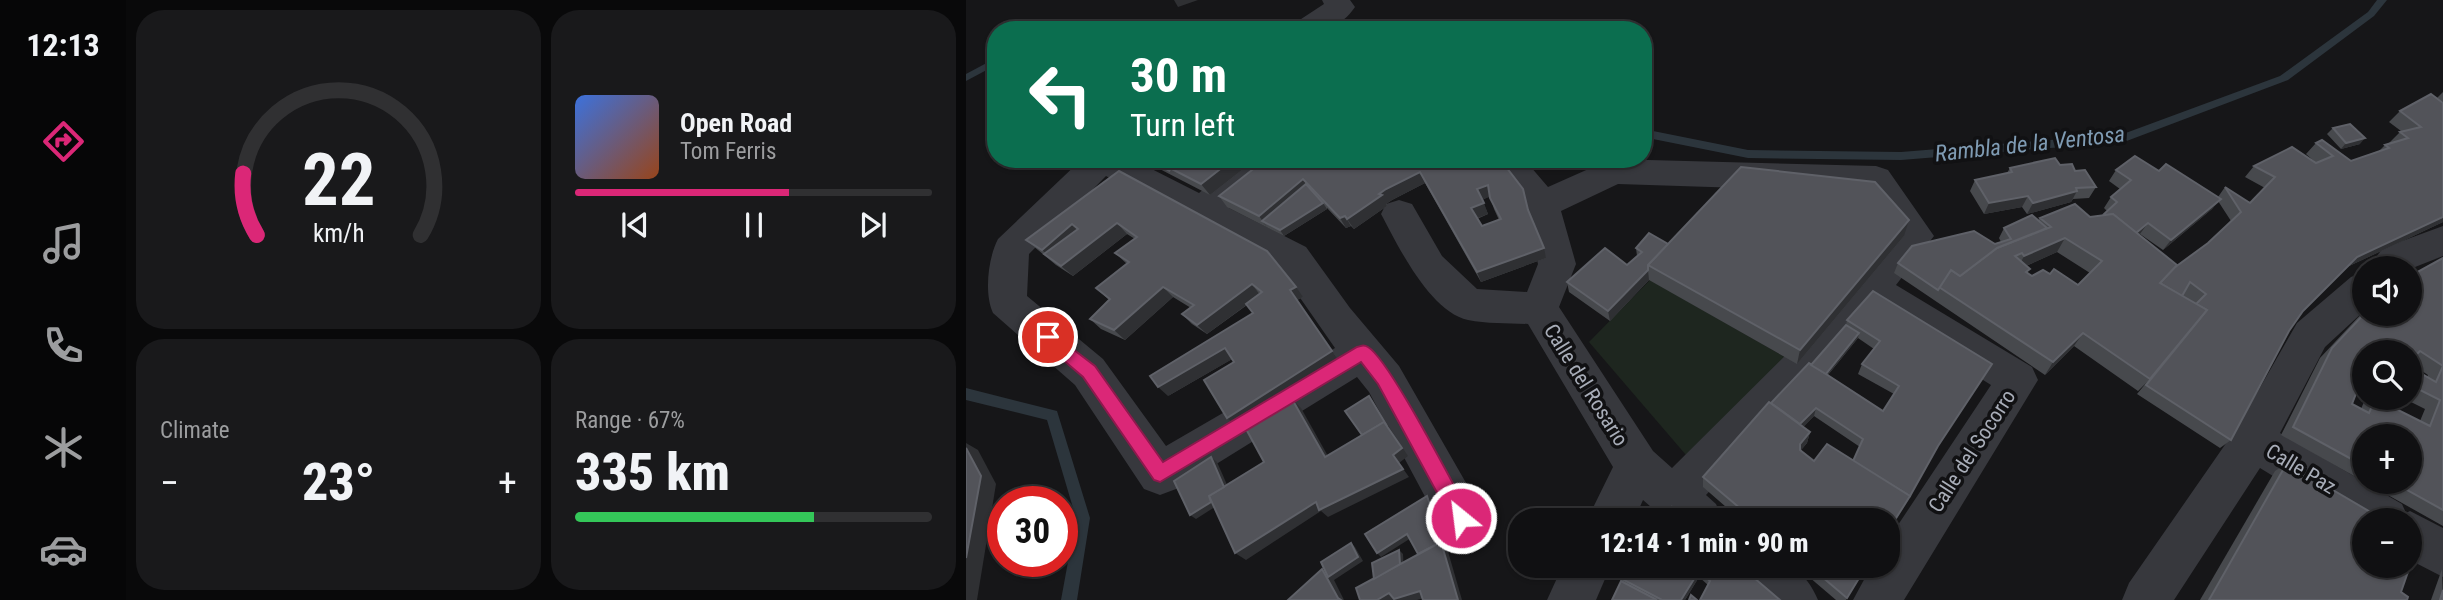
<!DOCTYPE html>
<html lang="en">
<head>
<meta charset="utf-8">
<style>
  body { margin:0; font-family:"Roboto Condensed",sans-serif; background:#19191b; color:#f1f3f6; height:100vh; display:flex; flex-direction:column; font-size:26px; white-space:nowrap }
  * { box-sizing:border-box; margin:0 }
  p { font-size:23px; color:#9c9d9f }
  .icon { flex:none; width:38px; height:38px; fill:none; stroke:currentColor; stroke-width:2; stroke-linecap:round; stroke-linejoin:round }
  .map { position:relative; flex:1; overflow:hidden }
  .details { display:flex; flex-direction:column; gap:10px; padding:10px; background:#09090a; width:840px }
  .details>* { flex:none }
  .top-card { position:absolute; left:21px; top:21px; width:665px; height:147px; border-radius:28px; box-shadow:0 2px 5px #0004,0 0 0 2px #303032; background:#0b6e4f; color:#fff; overflow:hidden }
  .tools { position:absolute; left:1386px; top:256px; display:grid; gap:14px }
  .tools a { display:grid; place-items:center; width:70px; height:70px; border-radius:50%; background:#101012; box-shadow:0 2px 5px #0004,0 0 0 2px #303032; font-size:35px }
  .speed { position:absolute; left:21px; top:486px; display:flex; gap:14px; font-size:35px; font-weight:700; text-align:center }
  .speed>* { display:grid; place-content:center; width:91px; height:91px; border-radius:50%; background:#101012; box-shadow:0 2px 5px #0004,0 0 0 2px #303032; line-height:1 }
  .speed .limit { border:10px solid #d22; background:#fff; color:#111 }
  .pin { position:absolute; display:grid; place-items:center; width:60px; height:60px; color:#fff; margin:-30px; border:4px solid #fff; border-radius:50%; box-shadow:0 2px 7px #0007 }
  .me { position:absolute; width:77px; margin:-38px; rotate:331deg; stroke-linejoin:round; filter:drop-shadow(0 0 5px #0008) }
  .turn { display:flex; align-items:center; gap:24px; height:147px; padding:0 28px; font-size:32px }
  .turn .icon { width:91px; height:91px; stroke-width:2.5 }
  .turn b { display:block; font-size:49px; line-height:60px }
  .big { font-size:52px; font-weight:800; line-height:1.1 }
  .details .card { flex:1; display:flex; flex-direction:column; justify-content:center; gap:10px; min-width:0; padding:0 24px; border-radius:28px; background:#19191b }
  .details .dial { align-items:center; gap:0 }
  .dial svg { height:182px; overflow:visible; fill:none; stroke:#303032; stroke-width:7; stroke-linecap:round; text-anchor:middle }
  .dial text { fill:#f1f3f6; stroke:none }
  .song { display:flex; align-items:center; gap:21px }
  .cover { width:84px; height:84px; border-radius:10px; background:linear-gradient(135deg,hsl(220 70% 55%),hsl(20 70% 35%)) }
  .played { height:7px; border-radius:4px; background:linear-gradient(90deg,#db2777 60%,#303032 60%) }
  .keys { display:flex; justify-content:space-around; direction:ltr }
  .heat { display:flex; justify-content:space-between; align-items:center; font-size:38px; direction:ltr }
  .charge { height:10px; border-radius:5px; background:linear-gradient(90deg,#34c759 67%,#303032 0) }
  .details .tiles { flex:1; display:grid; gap:10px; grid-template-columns:repeat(2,1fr) }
  .trip { position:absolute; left:542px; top:508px; width:392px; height:70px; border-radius:28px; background:#101012; box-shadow:0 2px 5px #0004,0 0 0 2px #303032; font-weight:800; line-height:70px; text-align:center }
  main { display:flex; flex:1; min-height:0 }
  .dock { display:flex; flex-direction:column; width:126px; justify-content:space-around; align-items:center; background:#060607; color:#9c9d9f }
  .dock .icon { width:49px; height:49px }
  .dock .current { color:#db2777 }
  .dock b { font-size:32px; color:#f1f3f6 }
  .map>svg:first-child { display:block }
</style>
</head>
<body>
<main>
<nav class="dock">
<b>12:13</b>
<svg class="icon current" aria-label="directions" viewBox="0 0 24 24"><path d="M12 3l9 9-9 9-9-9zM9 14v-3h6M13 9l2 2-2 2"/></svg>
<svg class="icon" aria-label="music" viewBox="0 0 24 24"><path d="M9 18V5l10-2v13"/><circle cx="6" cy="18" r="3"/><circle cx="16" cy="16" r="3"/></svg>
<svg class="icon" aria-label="phone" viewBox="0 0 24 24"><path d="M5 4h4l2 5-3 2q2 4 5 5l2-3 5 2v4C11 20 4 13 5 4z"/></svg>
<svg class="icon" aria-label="climate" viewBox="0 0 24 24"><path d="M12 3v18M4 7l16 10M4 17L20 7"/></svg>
<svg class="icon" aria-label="car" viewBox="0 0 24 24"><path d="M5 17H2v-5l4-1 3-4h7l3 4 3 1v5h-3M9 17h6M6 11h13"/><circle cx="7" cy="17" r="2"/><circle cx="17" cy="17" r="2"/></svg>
</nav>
<section class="details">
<div class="tiles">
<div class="card dial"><svg viewBox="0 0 100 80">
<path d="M14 69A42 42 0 1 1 86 69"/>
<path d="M14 69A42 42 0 0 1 8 42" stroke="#db2777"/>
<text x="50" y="56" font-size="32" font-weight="700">22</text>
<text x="50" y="72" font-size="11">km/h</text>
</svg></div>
<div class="card">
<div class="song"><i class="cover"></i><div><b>Open Road</b><p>Tom Ferris</p></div></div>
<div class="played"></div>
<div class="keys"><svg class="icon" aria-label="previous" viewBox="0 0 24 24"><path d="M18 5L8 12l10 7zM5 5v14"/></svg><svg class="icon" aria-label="pause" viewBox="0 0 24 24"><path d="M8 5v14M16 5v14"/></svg><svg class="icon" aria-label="next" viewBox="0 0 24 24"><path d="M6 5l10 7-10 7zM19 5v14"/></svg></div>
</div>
<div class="card"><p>Climate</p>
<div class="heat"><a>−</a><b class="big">23°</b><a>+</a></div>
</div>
<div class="card"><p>Range · 67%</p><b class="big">335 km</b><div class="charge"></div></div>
</div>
</section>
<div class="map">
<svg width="1477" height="600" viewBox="0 0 1477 600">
  <rect width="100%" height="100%" fill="#161618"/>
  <polygon fill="#1e261f" points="684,280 831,364 732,469 623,342"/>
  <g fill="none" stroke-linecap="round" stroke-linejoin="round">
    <g fill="#2c353c" fill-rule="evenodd">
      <polygon points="1411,0 1421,0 1408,16 1322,80 1158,142 935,160 782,158 677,137 677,129 782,150 935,152 1157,134 1314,76 1402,12"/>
      <polygon points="130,27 143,27 148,30 125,30"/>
      <polygon points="30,58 30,65 0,81 0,74"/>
      <polygon points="0,388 91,411 124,518 111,600 95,600 110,518 81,420 0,400"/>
    </g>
    <g fill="#37383d" fill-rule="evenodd">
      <path d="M 356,0 L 384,0 L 389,7 C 372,32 351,30 325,30 L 329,23 L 358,4 Z"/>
      <path d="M 116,159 L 166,159 L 233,193 L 274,159 L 314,159 L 309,168 L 263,208 L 340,247 L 384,308 L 433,366 L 511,502 L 518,518 L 511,534 L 495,540 L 479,534 L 403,392 L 391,377 L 210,489 L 194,495 L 178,489 L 109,385 L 27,313 C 18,294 22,258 32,239 ZM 140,176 L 314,269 L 369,348 L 200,446 L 137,359 L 61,296 L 63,254 Z"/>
      <path d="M 522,159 L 558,159 L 582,187 L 645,159 L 910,166 L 922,170 L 968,236 L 930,285 L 1066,367 L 1072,380 L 938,600 L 887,600 L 906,565 L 922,565 L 922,540 L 1025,385 L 908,311 L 859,368 L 740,495 L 750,504 L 757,520 L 700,520 L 677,500 L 668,520 L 621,520 L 647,467 L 562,324 C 542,323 521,324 502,320 C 464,312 432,246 415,214 L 420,204 L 433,200 L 446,204 L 476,256 L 511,289 L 561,292 L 572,264 L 559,209 ZM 652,184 L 900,192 L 929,235 L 831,344 L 706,468 L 687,451 L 593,307 L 610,264 L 595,211 Z"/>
      <polygon points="1477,226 1477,256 1444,269 1402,268 1417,248"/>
      <polygon points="1398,272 1398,311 1359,347 1314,433 1436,504 1440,513 1444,511 1477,528 1477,577 1444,560 1444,520 1398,520 1398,532 1294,468 1208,600 1156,600 1163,583 1272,426 1331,323 1385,277"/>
      <polygon points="597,565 645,565 630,600 581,600"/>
      <path d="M 764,565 C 805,565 833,555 852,600 L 791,600 L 770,582 Z"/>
    </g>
  </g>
  <g fill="#47494d" fill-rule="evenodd">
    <polygon points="1477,92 1477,102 1471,98"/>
    <path d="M 1477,103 L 1477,222 L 1381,267 L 1337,311 L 1323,331 L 1265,440 L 1254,448 L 1171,394 L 1181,382 L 1172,391 L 1108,346 L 1079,375 L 928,273 L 932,263 L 1035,242 L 1033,238 L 1038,228 L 1072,221 L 1074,218 L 1124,217 L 1137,216 L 1141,211 L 1138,208 L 1145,197 L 1154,189 L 1143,181 L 1150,170 L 1193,171 L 1252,197 L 1259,187 L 1284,203 L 1299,188 L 1279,177 L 1288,166 L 1350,163 L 1340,154 L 1350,143 L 1385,161 L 1413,151 L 1419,145 L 1424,144 L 1423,143 L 1435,131 L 1423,122 L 1434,111 ZM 1252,201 L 1265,221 L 1242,243 L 1208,268 L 1173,235 L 1174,234 L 1197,250 L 1246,209 ZM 1091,252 L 1124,273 L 1112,285 L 1084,274 L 1066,276 L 1061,273 L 1060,266 Z"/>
    <polygon points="1367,128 1394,144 1375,149 1361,134"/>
    <polygon points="181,159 277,159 281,166 244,195 186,165"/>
    <path d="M 300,159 L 531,159 L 557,189 L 563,214 L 580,258 L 515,282 L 459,183 L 426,200 L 420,204 L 421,206 L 388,229 L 385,226 L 380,228 L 361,208 L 361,209 L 318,236 L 261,207 L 253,196 ZM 524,196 L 528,209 L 533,220 L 516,226 L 511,219 L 522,214 L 516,200 Z"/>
    <polygon points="1094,165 1109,171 1130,187 1123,198 1107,199 1105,202 1061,214 1056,207 1018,214 1004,191 1009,180 1041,173 1044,168"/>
    <polygon points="153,171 337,297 331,300 373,361 271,426 268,362 266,359 202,396 287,313 281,305 241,334 226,324 216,314 225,308 207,297 159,340 135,329 124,319 143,300 130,288 161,264 149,253 169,239 161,234 107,276 90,265 60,240"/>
    <polygon points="938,236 831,364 683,280 644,321 603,292 601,282 661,265 671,256 670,248 702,244"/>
    <path d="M 1477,258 L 1477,526 L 1315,435 L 1354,358 L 1398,311 L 1398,313 ZM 1398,352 L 1444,352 L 1444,363 L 1462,375 L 1461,377 L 1444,367 L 1444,397 L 1435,397 L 1459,409 L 1454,421 L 1430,409 L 1434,397 L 1400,397 L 1395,409 L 1386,404 L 1396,378 L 1398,379 ZM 1398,436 L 1444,481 L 1398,481 Z"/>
    <path d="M 881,320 L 1026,364 L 922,520 L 775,520 L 737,487 L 737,477 L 805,403 L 845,365 L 880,325 ZM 892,338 L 908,349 L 896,364 L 892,374 L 928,394 L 917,411 L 862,375 ZM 848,416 L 894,447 L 887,461 L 848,461 L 835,450 L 841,443 L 844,432 L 837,427 Z"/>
    <polygon points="1321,463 1435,592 1441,600 1234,600 1309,471"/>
    <polygon points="773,565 742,585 733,577 719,600 646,600 655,581 654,578"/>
    <polygon points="829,565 901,565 880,600 870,600"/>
    <polygon points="1476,569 1477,600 1465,600"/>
  </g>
  <g fill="#2f3033">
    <polygon points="208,0 232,0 212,7"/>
    <polygon points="1399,138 1394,144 1375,149 1380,143"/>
    <polygon points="267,159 277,159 281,166 244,195 235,184"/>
    <polygon points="454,172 459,183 426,200 420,204 421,206 388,229 381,219 420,189"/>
    <polygon points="337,179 344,190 296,221 301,227 293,216"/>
    <polygon points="522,185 526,196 515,200 511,189"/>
    <polygon points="1111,191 1105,202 1061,214 1067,203"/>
    <polygon points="1062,196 1056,207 1018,214 1023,203"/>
    <polygon points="1255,199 1246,209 1197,250 1205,240"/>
    <polygon points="357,203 361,209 318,236 314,230"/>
    <polygon points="518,203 522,214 509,219 505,208"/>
    <polygon points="379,216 385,226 380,228 374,218"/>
    <polygon points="1477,217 1477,222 1379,268 1391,257"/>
    <polygon points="943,220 938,236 831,364 834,350"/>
    <polygon points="151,223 161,234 107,276 95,266"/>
    <polygon points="1182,223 1174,234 1161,245 1168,235"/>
    <polygon points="106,224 117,235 87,260 76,250"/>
    <polygon points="1099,238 1091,252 1051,270 1058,256"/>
    <polygon points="578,248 580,258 515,282 511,272"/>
    <polygon points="682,270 683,280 644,321 642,311"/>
    <polygon points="286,284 294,295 241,334 231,325"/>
    <polygon points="197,287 207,297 159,340 148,330"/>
    <polygon points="330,287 337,297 331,300 373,361 271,426 261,418 324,290"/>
    <polygon points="893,333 892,338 856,382 857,377"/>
    <polygon points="1117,333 1108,346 1079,375 1087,362"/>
    <polygon points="259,348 268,358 202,396 192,387"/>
    <polygon points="403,396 442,456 433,463 443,477 362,517 355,511 280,560 269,553 427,455"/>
    <polygon points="326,399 335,408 367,465 359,457"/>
    <polygon points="850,408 848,416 830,435 832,426"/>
    <polygon points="844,432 841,443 831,455 834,444"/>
    <polygon points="0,443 12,450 30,484 11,600 0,600"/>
    <polygon points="245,457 251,462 266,496 230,519 224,515"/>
    <polygon points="461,496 464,500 481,548 496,600 492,600"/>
    <polygon points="441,534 445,538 415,557 411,553"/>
    <polygon points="385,543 389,547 397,561 368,580 378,600 374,600 372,598 356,569 365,575"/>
    <polygon points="433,550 437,554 438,572 413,586"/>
    <polygon points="733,571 733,577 719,600 715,600"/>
    <polygon points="454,591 461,597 451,600 411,600 423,593"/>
  </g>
  <g fill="#525359" stroke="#5f6168" stroke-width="2" fill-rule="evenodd">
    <polygon points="1465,94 1477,103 1477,217 1391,257 1337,311 1323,331 1265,440 1180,385 1241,310 1230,304 1240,294 1224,282 1216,296 1194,283 1208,268 1242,243 1275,212 1259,187 1284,203 1309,177 1288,166 1326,147 1350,163 1367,156 1350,143 1356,140 1385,161 1423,148 1419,145 1442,138 1434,132 1455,127 1434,111"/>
    <polygon points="1384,124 1399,138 1380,143 1367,128"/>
    <polygon points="1169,156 1193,171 1200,164 1255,199 1205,240 1182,223 1170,233 1147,214 1141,215 1138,214 1151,202 1145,197 1165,180 1150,170"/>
    <polygon points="1089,158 1094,165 1106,164 1109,171 1119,170 1130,187 1110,188 1111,191 1067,203 1062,196 1023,203 1009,180 1046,172 1044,168"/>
    <polygon points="181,159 209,159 200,166 204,171"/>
    <polygon points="209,159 267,159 235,184 200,166"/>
    <path d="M 300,159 L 531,159 L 537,163 L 557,189 L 562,210 L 578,248 L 511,272 L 454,172 L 420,189 L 413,194 L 416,195 L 381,219 L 379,216 L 374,218 L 337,179 L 293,216 L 253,196 ZM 522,185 L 524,198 L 535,219 L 516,226 L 505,208 L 518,203 L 511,189 Z"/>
    <polygon points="775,167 909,182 943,220 834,350 682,265"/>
    <polygon points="153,171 301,251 330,287 324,290 366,351 261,418 238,380 268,362 259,348 192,387 184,376 287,313 280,304 296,292 286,284 231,325 216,314 228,305 197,287 148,330 124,319 144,299 130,288 163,262 149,253 171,237 151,223 95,266 78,254 112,229 106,224 76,250 60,240"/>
    <polygon points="340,184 357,203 314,230 296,221"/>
    <path d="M 1109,204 L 1124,217 L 1147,214 L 1211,265 L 1194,283 L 1241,310 L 1184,379 L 1117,333 L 1087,362 L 973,287 L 985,270 L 994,276 L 1031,248 L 1085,227 L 1074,218 ZM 1099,238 L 1136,261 L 1112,285 L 1088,269 L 1084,274 L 1077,270 L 1066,276 L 1060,272 L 1064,269 L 1049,256 L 1056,253 L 1058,256 Z"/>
    <polygon points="1066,215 1081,228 1031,248 994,276 985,270 972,290 932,263 946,246 1008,231 1029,244 1045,239 1038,228"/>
    <polygon points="683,233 702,244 682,265 682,270 642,311 601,282 639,248 661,265 676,252 670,248"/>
    <path d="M 1477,258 L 1477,510 L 1425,481 L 1444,481 L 1444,436 L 1398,436 L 1398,466 L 1327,427 L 1366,348 L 1399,313 L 1444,313 L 1444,276 ZM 1454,351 L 1477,366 L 1470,382 L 1444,367 L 1444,385 L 1474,400 L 1464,426 L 1430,409 L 1434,397 L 1410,397 L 1403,413 L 1386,404 L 1398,373 L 1398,352 L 1444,352 L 1444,361 Z"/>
    <polygon points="907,291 1026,364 972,446 944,496 887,461 897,439 850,408 834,424 805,403 843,363 917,411 933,386 896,364 914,341 881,320"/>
    <polygon points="880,325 893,333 860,374 845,365"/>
    <polygon points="403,396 421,426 418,422 396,435 379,411"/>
    <polygon points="326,399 359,457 418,422 436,448 427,455 437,469 353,510 350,502 269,553 243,496 298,462 279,427"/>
    <polygon points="803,402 844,432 834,444 834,450 848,461 861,444 944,496 922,531 922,520 788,520 737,477"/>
    <polygon points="0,448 15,476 0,558"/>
    <polygon points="245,457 258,487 243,496 245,502 224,515 208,481"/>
    <polygon points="1321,463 1418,520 1398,520 1398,565 1444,565 1444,535 1453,540 1435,592 1442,597 1441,600 1243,600"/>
    <polygon points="461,496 478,545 475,542 452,554 441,534 411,553 399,534"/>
    <polygon points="706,507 721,520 697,520"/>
    <polygon points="475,542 492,600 457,600 454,591 428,599 423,593 411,600 394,600 390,588"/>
    <polygon points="385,543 392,557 362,577 355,562"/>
    <polygon points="433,550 434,564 408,579 406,563"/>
    <polygon points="664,565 773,565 814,600 734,600 744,581 733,571 715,600 696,600 654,578"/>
    <polygon points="842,565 901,565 881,598"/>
    <polygon points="356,569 372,598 375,600 322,600"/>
    <polygon points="655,581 691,600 646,600"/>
    <polygon points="1477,590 1477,600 1474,600"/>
    <polygon points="725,595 731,600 723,600"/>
  </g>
  <path fill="#db2777" stroke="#8e194d" stroke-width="2" d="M 82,330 L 129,366 L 197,462 L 391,347 C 396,346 397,344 402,347 C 423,359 486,483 502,511 L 504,518 L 502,524 L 495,527 L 488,524 L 412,384 L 395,362 L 194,482 L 188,480 L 117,377 L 76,342 L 74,337 L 76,332 Z"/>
  <g text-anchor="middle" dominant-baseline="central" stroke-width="7" stroke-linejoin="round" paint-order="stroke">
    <g font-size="21" fill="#a8adb8" stroke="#111113">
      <text transform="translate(620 385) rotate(58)">Calle del Rosario</text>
      <text transform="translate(1006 451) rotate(-57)">Calle del Socorro</text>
      <text transform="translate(1335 469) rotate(31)">Calle Paz</text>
    </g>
    <g font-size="23" font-style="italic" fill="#7f9bb3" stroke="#111113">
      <text transform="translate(1064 144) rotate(-6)">Rambla de la Ventosa</text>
    </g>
  </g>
</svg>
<div class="tools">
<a><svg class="icon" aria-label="sound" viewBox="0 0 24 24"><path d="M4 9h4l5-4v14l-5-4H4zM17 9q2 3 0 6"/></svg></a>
<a><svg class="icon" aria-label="search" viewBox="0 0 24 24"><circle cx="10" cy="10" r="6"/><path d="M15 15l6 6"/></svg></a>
<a>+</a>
<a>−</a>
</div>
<div class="speed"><div class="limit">30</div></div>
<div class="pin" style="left:82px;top:337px;background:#d93025"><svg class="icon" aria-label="arrive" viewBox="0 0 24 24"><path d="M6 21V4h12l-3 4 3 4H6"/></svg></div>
<svg class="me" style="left:495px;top:518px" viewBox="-20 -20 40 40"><circle r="17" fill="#db2777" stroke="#fff" stroke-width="3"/><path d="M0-11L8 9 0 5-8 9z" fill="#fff"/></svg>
<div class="trip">12:14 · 1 min · 90 m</div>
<div class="top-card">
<div class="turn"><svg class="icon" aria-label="left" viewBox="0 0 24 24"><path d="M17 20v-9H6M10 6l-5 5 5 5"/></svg><div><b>30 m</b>Turn left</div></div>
</div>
</div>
</main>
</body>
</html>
